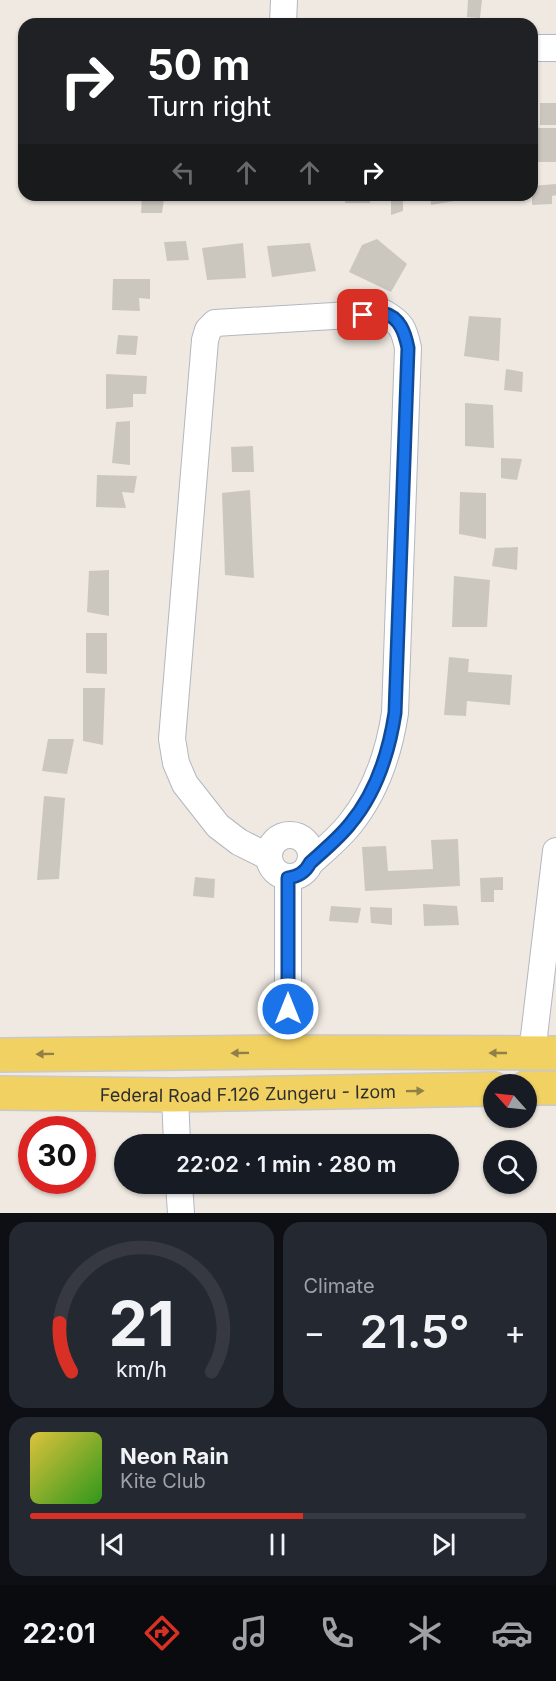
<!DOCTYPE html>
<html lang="en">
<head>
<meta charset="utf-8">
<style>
  body { margin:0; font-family:Inter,sans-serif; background:#242831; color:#f1f3f6; height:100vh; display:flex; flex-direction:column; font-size:22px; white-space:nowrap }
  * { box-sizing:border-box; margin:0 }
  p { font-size:20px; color:#9ea1a6 }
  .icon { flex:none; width:33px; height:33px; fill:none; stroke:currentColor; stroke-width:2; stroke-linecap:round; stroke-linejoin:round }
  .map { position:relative; height:1213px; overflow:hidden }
  .panel { display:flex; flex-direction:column; gap:9px; padding:9px; background:#0d0f14; flex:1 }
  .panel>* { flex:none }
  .guide { position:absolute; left:18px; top:18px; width:520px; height:183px; border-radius:18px; box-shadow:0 2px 4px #0004; background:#202124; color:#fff; overflow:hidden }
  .needle { width:39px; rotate:297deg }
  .fabs { position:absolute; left:483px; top:1074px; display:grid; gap:12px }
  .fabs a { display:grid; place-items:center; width:54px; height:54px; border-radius:50%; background:#171b24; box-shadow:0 2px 4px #0004; font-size:30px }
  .speed { position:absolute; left:18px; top:1116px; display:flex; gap:12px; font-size:30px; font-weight:700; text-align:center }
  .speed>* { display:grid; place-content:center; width:78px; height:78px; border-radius:50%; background:#171b24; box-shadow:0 2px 4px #0004; line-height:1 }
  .speed .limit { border:9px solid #d22; background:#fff; color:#111 }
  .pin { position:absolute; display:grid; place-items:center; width:51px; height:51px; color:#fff; margin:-26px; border-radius:12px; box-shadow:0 3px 9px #0006 }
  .me { position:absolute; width:66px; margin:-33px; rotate:0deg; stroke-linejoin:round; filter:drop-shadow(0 0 4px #0008) }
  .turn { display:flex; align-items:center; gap:21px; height:126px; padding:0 30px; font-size:27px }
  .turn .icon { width:78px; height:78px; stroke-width:2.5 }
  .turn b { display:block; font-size:42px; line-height:51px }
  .lanes { display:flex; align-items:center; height:57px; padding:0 30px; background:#0003; justify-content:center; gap:30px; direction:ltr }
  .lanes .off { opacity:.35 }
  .big { font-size:45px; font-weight:600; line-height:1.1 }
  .panel .widget { flex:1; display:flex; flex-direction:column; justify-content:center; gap:9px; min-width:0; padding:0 21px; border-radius:18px; background:#242831 }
  .panel .dial { align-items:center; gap:0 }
  .dial svg { height:156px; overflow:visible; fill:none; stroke:#363941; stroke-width:7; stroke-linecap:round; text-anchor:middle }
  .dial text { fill:#f1f3f6; stroke:none }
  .song { display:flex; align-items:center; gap:18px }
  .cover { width:72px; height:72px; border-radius:9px; background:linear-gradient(135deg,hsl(50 70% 55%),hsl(110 70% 35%)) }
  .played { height:6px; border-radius:3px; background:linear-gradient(90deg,#d93025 55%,#363941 55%) }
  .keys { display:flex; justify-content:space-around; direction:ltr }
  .heat { display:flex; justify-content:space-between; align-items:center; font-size:33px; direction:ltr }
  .panel .tiles { flex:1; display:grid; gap:9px; grid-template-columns:1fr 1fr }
  .widget:last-child { grid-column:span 2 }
  .trip { position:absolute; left:114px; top:1134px; width:345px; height:60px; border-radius:30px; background:#171b24; box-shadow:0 2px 4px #0004; font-weight:600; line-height:60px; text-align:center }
  .dock { display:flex; height:96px; justify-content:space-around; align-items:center; background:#090b0e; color:#9ea1a6 }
  .dock .icon { width:42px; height:42px }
  .dock .on { color:#d93025 }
  .dock b { font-size:27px; color:#f1f3f6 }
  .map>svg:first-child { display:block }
</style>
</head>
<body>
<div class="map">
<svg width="556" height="1213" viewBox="0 0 556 1213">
  <rect width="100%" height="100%" fill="#efe9e1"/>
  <g fill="#cbc7bf">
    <polygon points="468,0 482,0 480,18 467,17"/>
    <rect x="540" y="103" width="16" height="22"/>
    <rect x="532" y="128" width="24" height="34"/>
    <polygon points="556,184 556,195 552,196 552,204 532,205 532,186"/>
    <polygon points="142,195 170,195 171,197 164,198 162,213 141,213"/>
    <polygon points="227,195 256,195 256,200 226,201"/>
    <polygon points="346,195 370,195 370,203 345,203"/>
    <polygon points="391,195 403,195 403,211 391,215"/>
    <polygon points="430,195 454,195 454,201 431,205"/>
    <polygon points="377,239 407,264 391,292 349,272 362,245"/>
    <polygon points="186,241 189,260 167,261 164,242"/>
    <polygon points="243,243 246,278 207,280 202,248"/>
    <polygon points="310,243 316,271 272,277 267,246"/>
    <polygon points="113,279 150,279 150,299 139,298 140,311 112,310"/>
    <polygon points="469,316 501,318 499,361 464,356"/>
    <polygon points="118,335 138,336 136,355 116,354"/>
    <polygon points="506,369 523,372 522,392 504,390"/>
    <polygon points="106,374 147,376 146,394 133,394 133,407 106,409"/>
    <polygon points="465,403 493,405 494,448 465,446"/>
    <polygon points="130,421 130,465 112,463 116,422"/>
    <polygon points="253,446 254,472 232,472 231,447"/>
    <polygon points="501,458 522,459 517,480 501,478"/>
    <polygon points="97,475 137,476 134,493 122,492 126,508 96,507"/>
    <polygon points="250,490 254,578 225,575 222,493"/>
    <polygon points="460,492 486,493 486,539 459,534"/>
    <polygon points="518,547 517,570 492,566 495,548"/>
    <polygon points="109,570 109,616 87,612 89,571"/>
    <polygon points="454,576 490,580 487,627 452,627"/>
    <polygon points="86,633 107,633 107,674 86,673"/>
    <polygon points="449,657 469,659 468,672 512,675 510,705 467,701 466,716 444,715"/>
    <polygon points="83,688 105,688 103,745 83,741"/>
    <polygon points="48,739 74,739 67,774 42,771"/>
    <polygon points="44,796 65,798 59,879 37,880"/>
    <polygon points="458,839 460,886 365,891 362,847 386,846 388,871 433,869 431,840"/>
    <polygon points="195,877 215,879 214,898 193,896"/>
    <polygon points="503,877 503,890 494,890 494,902 481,902 480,878"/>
    <polygon points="423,904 457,906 459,925 424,926"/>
    <polygon points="331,906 361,908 358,923 329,921"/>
    <polygon points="370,907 392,908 392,925 371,923"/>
  </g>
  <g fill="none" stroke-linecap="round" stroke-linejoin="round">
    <defs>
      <g id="minor">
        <polyline points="283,24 284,0"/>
        <polyline points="532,48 556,48"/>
        <circle cx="290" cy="856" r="21"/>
        <path d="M 269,857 L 239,842 L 218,826 L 185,784 L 176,763 L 172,739 L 205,340 L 208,330 L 215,323 L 384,313 C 401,323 404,328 408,348 L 395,713 C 389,752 375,793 350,824 C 339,838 323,851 310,863"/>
        <polyline points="288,878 288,1052"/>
        <polyline points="532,1053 556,851"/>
        <polyline points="175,1095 177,1144"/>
        <polyline points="179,1184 181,1213"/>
      </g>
      <g id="major">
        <polyline points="0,1055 288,1052 556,1053"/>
        <polyline points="526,1088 556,1088"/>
        <path id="s1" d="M 0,1093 L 175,1095 L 494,1089"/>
      </g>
    </defs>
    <use href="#minor" stroke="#b4b7c1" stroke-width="28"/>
    <use href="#major" stroke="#c9c9c9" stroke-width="36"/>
    <use href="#minor" stroke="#fff" stroke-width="26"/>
    <use href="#major" stroke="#f2d163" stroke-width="33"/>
  </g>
  <defs><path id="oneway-solid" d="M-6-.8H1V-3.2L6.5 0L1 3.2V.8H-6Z" transform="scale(1.5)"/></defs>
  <g fill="#908048">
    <use href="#oneway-solid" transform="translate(240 1053) rotate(179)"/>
    <use href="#oneway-solid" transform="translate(498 1053) rotate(-180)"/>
    <use href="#oneway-solid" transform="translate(45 1054) rotate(179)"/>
    <use href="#oneway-solid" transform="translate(415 1091) rotate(-1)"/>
  </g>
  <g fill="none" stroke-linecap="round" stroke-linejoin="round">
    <defs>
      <path id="route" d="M 288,1009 L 288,878 C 298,876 305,873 310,863 C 323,851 339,838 350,824 C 376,793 389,752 395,713 L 408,348 C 405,333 400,317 383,313 C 377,312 369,314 363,315"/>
    </defs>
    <use href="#route" stroke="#114b97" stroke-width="15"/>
    <use href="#route" stroke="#1a73e8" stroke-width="10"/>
  </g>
  <g text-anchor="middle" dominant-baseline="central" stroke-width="6" stroke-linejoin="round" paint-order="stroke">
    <g font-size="18" fill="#2e2e2e" stroke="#fff">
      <text stroke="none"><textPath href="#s1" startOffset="248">Federal Road F.126 Zungeru - Izom</textPath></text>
    </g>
  </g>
</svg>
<div class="fabs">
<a><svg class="needle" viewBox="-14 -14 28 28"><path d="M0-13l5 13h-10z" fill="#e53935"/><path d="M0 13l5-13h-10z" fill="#9ea1a6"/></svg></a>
<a><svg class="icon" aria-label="search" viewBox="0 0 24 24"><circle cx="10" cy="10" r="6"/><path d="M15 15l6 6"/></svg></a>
</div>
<div class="speed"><div class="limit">30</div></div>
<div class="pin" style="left:363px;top:315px;background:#d93025"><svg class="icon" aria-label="arrive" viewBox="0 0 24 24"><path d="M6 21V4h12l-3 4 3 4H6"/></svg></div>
<svg class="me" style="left:288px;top:1009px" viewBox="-20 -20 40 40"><circle r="17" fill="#1a73e8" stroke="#fff" stroke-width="3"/><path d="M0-11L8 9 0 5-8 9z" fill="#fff"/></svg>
<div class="trip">22:02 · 1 min · 280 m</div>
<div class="guide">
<div class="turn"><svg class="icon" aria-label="right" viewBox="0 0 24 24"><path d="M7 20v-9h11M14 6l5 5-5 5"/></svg><div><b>50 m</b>Turn right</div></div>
<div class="lanes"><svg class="icon off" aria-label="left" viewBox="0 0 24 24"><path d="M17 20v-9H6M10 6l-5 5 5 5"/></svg><svg class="icon off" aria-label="ahead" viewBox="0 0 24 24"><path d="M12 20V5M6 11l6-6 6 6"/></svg><svg class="icon off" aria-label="ahead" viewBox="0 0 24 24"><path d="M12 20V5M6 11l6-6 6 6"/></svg><svg class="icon" aria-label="right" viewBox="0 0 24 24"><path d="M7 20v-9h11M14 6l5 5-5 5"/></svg></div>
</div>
</div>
<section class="panel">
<div class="tiles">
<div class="widget dial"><svg viewBox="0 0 100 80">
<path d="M14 69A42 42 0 1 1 86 69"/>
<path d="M14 69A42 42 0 0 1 8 44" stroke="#d93025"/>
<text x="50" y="56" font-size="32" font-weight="700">21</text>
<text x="50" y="72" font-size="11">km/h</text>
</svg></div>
<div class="widget"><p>Climate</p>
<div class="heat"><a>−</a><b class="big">21.5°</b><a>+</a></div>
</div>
<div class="widget">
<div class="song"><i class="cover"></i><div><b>Neon Rain</b><p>Kite Club</p></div></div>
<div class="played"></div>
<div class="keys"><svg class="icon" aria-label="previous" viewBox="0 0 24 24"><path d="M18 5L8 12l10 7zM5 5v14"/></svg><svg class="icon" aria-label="pause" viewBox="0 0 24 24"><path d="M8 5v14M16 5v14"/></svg><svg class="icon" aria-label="next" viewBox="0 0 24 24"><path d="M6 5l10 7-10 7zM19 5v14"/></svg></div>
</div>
</div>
</section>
<nav class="dock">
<b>22:01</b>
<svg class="icon on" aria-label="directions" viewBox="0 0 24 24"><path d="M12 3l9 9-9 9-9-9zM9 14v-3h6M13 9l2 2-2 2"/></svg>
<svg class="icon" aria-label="music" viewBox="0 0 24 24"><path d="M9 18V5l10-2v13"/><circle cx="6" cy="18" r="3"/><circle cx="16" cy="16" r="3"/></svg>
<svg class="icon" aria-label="phone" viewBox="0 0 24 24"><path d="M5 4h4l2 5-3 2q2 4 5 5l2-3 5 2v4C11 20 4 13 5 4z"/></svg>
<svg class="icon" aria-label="climate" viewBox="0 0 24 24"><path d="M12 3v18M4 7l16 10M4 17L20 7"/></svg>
<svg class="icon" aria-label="car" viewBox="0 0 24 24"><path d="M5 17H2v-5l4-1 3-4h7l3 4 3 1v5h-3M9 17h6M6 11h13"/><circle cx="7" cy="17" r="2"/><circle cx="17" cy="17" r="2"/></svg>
</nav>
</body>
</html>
